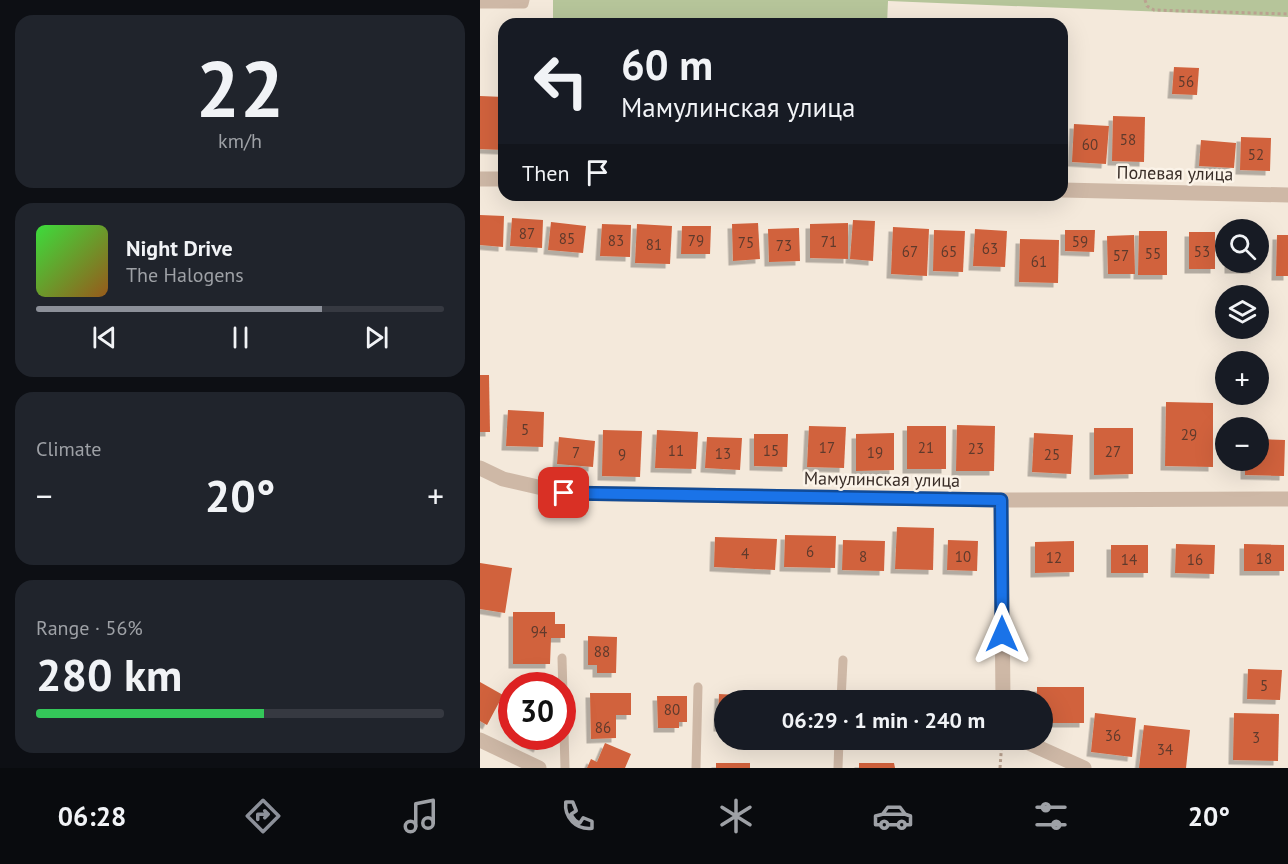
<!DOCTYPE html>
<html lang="en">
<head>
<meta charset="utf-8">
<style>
  body { margin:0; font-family:"PT Sans",sans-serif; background:#20242c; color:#f1f3f6; height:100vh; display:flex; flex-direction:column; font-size:22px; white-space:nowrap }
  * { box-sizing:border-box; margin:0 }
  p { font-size:20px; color:#9ea1a6 }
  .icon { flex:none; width:33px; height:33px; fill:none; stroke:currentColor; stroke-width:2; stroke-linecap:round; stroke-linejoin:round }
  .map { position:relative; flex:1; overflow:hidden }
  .sheet { display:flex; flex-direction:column; gap:15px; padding:15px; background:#0d0f14; width:480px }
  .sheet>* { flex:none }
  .hud { position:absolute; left:18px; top:18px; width:570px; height:183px; border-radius:18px; box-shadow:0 6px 24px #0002; background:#171b24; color:#f1f3f6; overflow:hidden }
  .controls { position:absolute; left:735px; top:219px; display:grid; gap:12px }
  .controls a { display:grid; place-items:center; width:54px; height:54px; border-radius:50%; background:#171b24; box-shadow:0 6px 24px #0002; font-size:30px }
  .speed { position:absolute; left:18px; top:672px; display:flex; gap:12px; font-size:30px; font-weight:700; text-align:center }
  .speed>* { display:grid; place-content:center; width:78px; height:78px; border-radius:50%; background:#171b24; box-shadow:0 6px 24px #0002; line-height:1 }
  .speed .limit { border:9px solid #d22; background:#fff; color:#111 }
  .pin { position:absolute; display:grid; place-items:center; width:51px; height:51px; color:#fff; margin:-26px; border-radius:12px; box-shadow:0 3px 9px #0006 }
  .me { position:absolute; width:66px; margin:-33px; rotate:0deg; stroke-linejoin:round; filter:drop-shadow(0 0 4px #0008) }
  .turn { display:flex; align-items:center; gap:21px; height:126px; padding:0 24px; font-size:27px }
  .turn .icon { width:78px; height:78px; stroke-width:2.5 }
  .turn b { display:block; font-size:42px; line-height:51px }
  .then { display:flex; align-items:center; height:57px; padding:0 24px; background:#0003; gap:12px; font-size:22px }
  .big { font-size:45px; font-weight:600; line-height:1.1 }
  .sheet .card { flex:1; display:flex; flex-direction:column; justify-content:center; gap:9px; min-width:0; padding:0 21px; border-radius:18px; background:#20242c }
  .sheet .dial { align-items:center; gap:0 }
  .dial b { font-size:78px; line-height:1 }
  .song { display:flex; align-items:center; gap:18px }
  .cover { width:72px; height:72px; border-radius:9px; background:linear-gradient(135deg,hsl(120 70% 55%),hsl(30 70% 35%)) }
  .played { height:6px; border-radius:3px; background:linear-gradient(90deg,#8c9099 70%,#363941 70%) }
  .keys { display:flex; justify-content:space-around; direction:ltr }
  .heat { display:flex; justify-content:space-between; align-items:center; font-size:33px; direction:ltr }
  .charge { height:9px; border-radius:4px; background:linear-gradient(90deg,#34c759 56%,#363941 0) }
  .trip { position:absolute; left:234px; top:690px; width:339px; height:60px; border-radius:30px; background:#171b24; box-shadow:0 6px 24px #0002; font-weight:600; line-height:60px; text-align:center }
  .tabs { display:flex; height:96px; justify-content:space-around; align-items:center; background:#090b0e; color:#9ea1a6 }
  .tabs .icon { width:42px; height:42px }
  .tabs .current { color:#8c9099 }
  .tabs b { font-size:27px; color:#f1f3f6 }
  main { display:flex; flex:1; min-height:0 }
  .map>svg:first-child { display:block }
</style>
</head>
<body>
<main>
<section class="sheet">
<div class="card dial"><b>22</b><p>km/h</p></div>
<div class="card">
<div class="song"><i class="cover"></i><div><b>Night Drive</b><p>The Halogens</p></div></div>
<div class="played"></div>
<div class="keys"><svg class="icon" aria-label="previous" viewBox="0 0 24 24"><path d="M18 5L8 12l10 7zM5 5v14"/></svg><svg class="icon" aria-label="pause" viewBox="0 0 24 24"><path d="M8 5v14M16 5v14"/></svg><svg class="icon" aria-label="next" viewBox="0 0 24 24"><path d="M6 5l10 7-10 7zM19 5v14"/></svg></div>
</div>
<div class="card"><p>Climate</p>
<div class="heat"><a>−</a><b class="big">20°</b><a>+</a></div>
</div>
<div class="card"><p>Range · 56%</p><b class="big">280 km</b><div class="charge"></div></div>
</section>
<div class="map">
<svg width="808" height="768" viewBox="0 0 808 768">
  <defs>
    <filter id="shadow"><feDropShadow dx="-4.5" dy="4.5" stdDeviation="0" flood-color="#0004"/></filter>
  </defs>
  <rect width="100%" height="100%" fill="#f4e9db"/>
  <polygon fill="#b6c59a" points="73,0 808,0 808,17 408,1 407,24 73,24"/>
  <g fill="#d1623c" filter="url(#shadow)">
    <polygon points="694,67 719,68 717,95 692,94"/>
    <polygon points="0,96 24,97 24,150 0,149"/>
    <polygon points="633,116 665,117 664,162 632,161"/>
    <polygon points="594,124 629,126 626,164 592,162"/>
    <polygon points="761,137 791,138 790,171 760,170"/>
    <polygon points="721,140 756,143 754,168 719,166"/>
    <polygon points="0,215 24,216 23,247 0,245"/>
    <polygon points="32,218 63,220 62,248 30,246"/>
    <polygon points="373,220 395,221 393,261 370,259"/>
    <polygon points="71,222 106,226 103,253 68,250"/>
    <polygon points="278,223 280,259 253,261 252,224"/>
    <polygon points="368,223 368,259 330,258 330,224"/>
    <polygon points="122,224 151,225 150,257 120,256"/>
    <polygon points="157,224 192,226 190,264 155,263"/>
    <polygon points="202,226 231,226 230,254 201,254"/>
    <polygon points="413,227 449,229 447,276 411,274"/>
    <polygon points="319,228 320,261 289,262 288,229"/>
    <polygon points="495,229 527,231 525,267 493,266"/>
    <polygon points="454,230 485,231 483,272 453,271"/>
    <polygon points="585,230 615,230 614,252 585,251"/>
    <polygon points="659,231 687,231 687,275 658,275"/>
    <rect x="709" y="232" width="26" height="37"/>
    <polygon points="654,235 655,274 628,274 627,236"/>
    <polygon points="797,235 808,235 808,276 796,276"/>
    <polygon points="540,239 579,240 578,283 539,282"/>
    <rect x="749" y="262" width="26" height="7"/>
    <polygon points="0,375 9,375 10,432 0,432"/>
    <polygon points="686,402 733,403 733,467 685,466"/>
    <polygon points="28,410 64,412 63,447 26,446"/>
    <polygon points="477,425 515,426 514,471 476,471"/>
    <polygon points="329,426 366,427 364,468 327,467"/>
    <rect x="427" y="426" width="39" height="43"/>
    <polygon points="614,428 653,428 653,474 614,475"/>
    <polygon points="123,430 162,431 160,477 122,476"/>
    <polygon points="177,430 218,432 216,469 175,468"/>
    <polygon points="414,433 414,470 376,471 376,434"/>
    <polygon points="554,433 593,435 591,474 552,472"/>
    <polygon points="274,434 308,434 307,467 274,466"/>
    <polygon points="79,437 115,441 113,467 77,464"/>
    <polygon points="227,437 262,438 260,470 225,468"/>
    <polygon points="778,439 805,440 804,476 765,475 765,460 778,460"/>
    <polygon points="417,527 454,528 453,570 415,569"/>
    <polygon points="305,535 356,536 355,568 304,567"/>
    <polygon points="235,537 297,539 295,570 234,567"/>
    <polygon points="363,540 405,541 404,571 362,570"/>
    <polygon points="468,540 498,541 497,571 467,570"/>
    <polygon points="594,541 594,572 555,573 555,542"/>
    <polygon points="696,544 735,545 734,574 695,573"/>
    <polygon points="764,544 804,545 804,571 764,571"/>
    <rect x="631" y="545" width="37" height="28"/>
    <polygon points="0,563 32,568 25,613 0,609"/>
    <polygon points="33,612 75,612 75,624 85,624 85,638 71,638 70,664 33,664"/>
    <polygon points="108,636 137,637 136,673 117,673 117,665 108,665"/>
    <polygon points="768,669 802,670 800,700 767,699"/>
    <polygon points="0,682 23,695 7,725 0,721"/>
    <polygon points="557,687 604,687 604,723 562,723 562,700 557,700"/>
    <polygon points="110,693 151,693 151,715 136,715 136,738 111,739"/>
    <polygon points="239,694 278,696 277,700 244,700 244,727 238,727"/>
    <rect x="310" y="694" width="40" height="6"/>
    <polygon points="177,696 207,696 207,722 199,722 199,728 178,728"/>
    <polygon points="615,713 656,718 652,757 611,752"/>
    <polygon points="754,713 799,714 798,761 753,760"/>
    <polygon points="664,725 710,730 706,768 659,768"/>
    <polygon points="35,736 64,736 58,748"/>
    <polygon points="125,743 151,754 145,768 107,768 111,759 117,762"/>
    <rect x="236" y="763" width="34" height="5"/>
    <polygon points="379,763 414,763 415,768 379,768"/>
  </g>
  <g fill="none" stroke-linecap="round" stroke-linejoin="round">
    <g stroke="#baa290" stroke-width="3" stroke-dasharray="3 3" stroke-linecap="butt">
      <polyline points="665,0 667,6 674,10 808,14"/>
      <polyline points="520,768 522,740"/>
    </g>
    <g stroke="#ceb8a6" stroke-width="9">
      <polyline points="0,4 44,4 45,0"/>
      <polyline points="82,658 85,768"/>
      <polyline points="361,700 363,660"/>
      <polyline points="216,768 218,687"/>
      <polyline points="358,768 359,740"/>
    </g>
    <g stroke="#ceb8a6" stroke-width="15">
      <polyline points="0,179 24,179"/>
      <polyline points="582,190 808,195"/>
      <polyline points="0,468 23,479 84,493 521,500 808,499"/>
      <polyline points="521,500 523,700"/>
      <polyline points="0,740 59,768"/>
      <polyline points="542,740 604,768"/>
    </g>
  </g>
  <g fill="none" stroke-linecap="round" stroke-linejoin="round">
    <defs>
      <polyline id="route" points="84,493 521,500 522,634"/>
    </defs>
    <use href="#route" stroke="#114b97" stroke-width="15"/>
    <use href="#route" stroke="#1a73e8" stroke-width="10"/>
  </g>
  <g text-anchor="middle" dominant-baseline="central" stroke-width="5" stroke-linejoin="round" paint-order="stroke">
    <g font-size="15" fill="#5f3a2c">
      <text x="706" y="81">56</text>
      <text x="648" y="139">58</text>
      <text x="610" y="144">60</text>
      <text x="776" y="154">52</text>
      <text x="47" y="233">87</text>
      <text x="87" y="238">85</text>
      <text x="136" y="240">83</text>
      <text x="216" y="240">79</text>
      <text x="349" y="241">71</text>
      <text x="600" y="241">59</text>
      <text x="266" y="242">75</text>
      <text x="174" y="244">81</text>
      <text x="304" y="245">73</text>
      <text x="510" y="248">63</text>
      <text x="430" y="251">67</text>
      <text x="469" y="251">65</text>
      <text x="722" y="251">53</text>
      <text x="673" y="253">55</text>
      <text x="641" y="255">57</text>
      <text x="559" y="261">61</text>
      <text x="45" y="429">5</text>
      <text x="709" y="434">29</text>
      <text x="347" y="447">17</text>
      <text x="446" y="447">21</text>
      <text x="496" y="448">23</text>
      <text x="196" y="450">11</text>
      <text x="291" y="450">15</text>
      <text x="633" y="451">27</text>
      <text x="96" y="452">7</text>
      <text x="395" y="452">19</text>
      <text x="243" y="453">13</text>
      <text x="142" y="454">9</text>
      <text x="572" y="454">25</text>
      <text x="330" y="551">6</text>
      <text x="265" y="553">4</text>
      <text x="383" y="556">8</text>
      <text x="483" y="556">10</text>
      <text x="574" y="557">12</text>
      <text x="784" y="558">18</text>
      <text x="649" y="559">14</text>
      <text x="715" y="559">16</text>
      <text x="59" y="631">94</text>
      <text x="122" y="651">88</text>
      <text x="784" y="685">5</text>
      <text x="192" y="709">80</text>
      <text x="123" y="727">86</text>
      <text x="633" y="735">36</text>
      <text x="776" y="737">3</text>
      <text x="685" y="749">34</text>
    </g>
    <g font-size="18" fill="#392d27" stroke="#fbf3e8">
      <text transform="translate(695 173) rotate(1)">Полевая улица</text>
      <text transform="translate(402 479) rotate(1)">Мамулинская улица</text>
    </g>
  </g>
</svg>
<div class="controls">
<a><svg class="icon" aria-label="search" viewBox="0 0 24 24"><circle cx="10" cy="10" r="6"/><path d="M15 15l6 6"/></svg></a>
<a><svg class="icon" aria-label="layers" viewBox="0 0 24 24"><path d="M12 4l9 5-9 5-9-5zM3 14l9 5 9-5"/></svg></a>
<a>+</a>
<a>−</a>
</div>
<div class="speed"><div class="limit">30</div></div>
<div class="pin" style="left:84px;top:493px;background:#d93025"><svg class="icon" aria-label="arrive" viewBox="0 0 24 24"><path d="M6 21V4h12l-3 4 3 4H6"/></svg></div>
<svg class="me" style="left:522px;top:634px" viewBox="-20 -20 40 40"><path d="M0-17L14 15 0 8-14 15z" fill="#1a73e8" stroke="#fff" stroke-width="4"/></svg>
<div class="trip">06:29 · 1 min · 240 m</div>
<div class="hud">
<div class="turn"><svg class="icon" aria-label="left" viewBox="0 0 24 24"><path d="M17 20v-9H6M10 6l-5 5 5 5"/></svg><div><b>60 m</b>Мамулинская улица</div></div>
<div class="then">Then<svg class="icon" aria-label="arrive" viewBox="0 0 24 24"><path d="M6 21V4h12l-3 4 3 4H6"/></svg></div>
</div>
</div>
</main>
<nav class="tabs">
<b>06:28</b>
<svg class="icon current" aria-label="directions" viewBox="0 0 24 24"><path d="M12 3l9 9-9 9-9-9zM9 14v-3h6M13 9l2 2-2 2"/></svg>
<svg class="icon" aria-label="music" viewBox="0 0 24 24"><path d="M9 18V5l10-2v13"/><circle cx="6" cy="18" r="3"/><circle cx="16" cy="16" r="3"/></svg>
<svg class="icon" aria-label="phone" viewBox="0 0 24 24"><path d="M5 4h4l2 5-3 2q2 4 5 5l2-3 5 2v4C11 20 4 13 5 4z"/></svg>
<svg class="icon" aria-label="climate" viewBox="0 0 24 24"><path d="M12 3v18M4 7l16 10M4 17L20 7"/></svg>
<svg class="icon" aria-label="car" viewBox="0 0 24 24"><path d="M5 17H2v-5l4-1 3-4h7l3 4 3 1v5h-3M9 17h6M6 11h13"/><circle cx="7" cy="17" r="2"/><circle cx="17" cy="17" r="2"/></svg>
<svg class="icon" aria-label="filters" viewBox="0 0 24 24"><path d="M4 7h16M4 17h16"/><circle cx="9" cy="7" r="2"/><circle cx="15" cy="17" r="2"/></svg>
<b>20°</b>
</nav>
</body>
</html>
